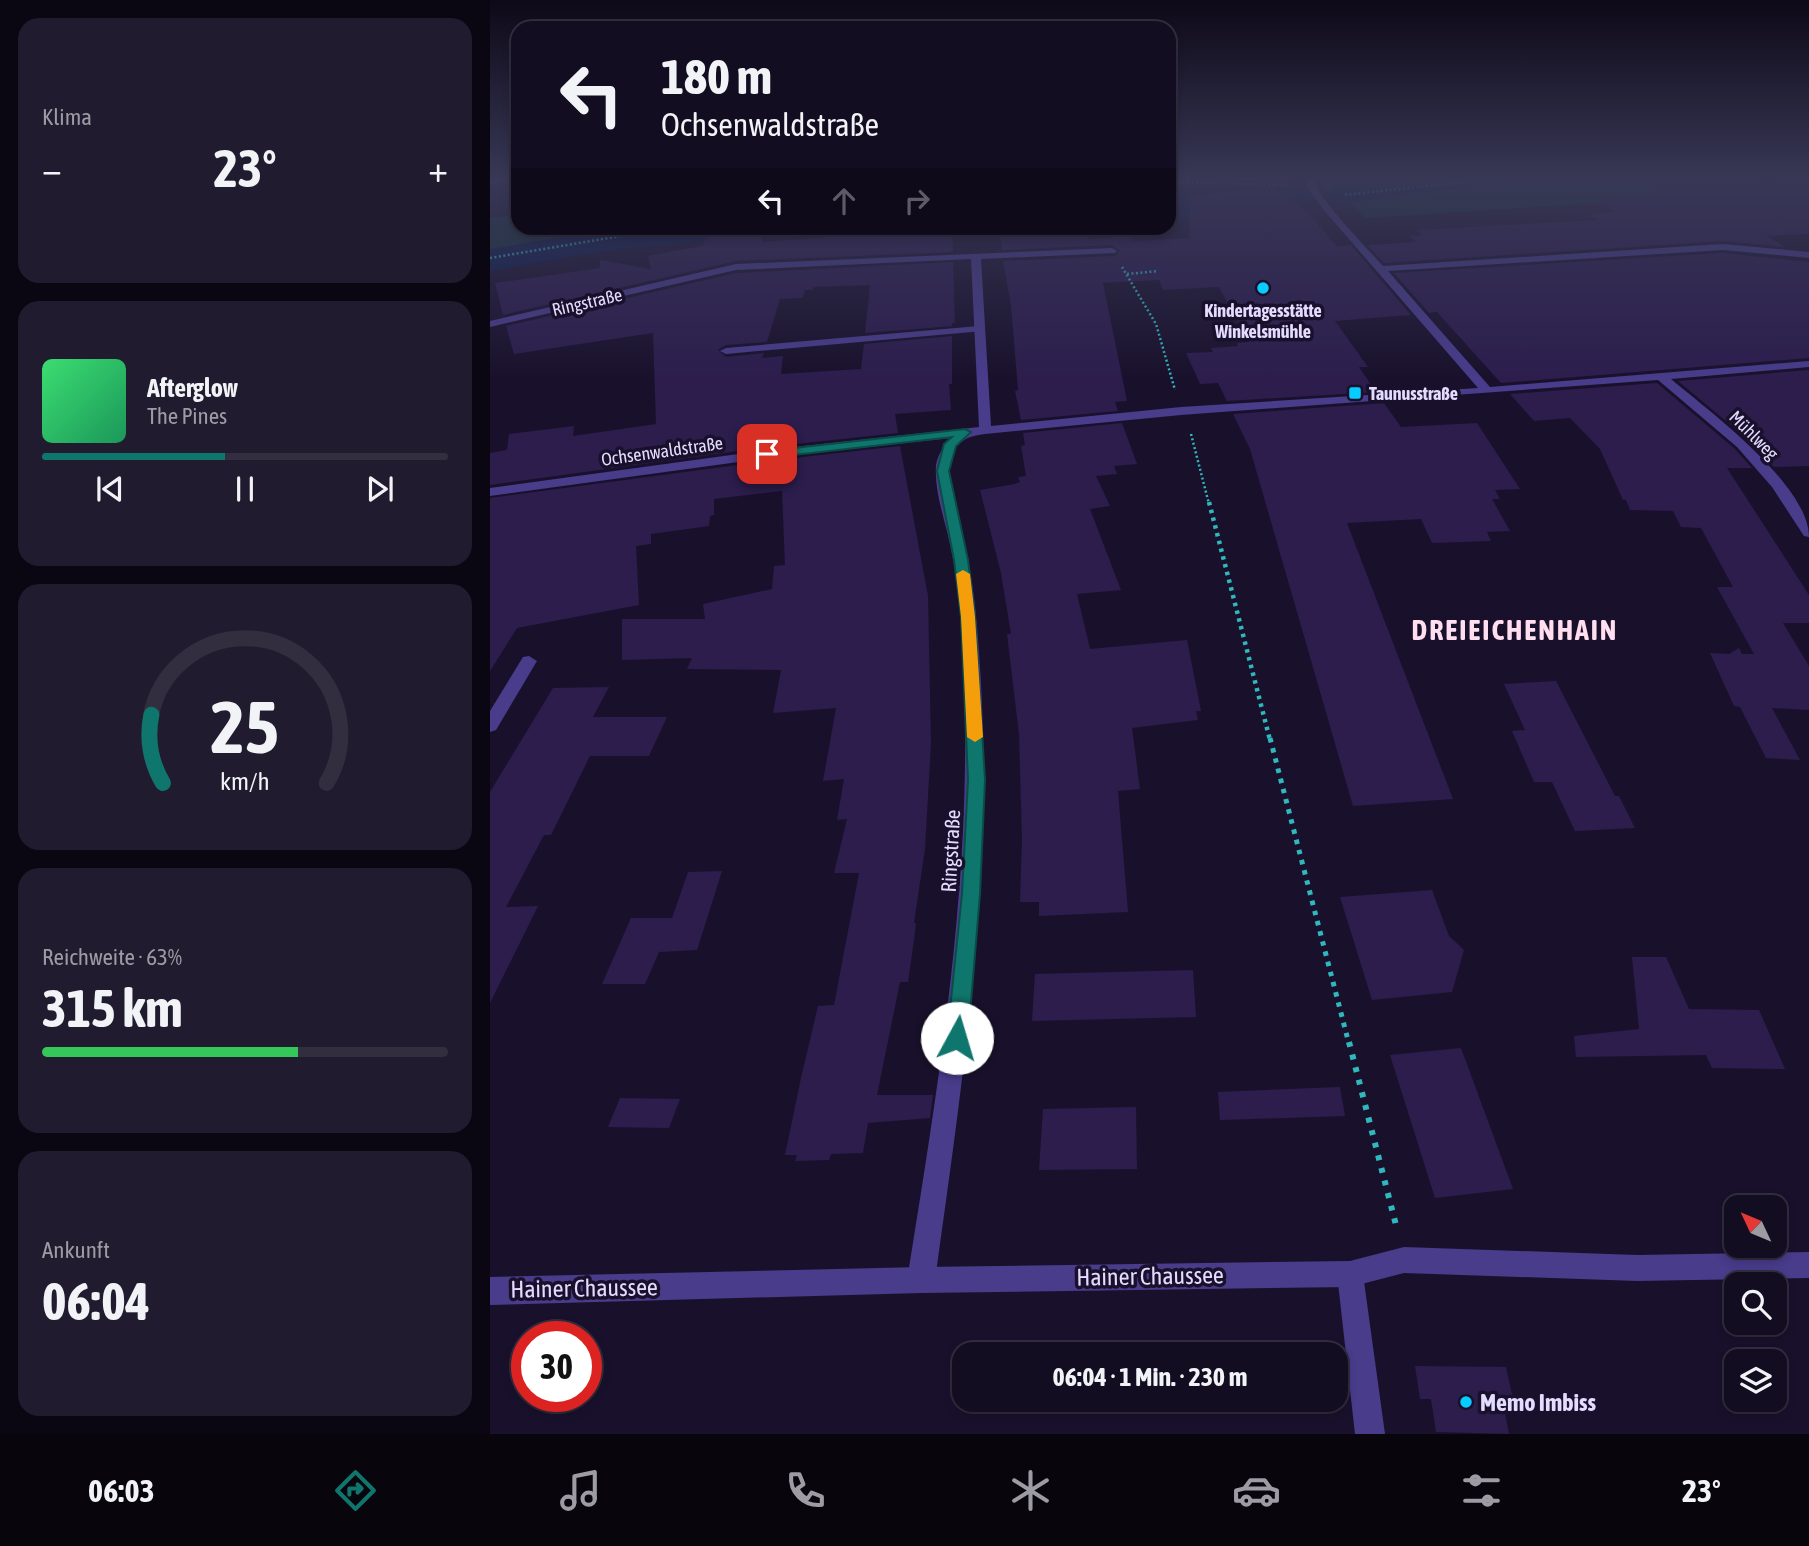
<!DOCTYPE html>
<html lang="de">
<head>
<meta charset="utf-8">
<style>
  body { margin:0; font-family:"Asap Condensed",sans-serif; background:#201b2e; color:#f1f3f6; height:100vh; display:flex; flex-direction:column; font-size:26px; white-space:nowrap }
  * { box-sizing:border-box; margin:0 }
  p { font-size:23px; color:#9d9ca5 }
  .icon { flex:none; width:38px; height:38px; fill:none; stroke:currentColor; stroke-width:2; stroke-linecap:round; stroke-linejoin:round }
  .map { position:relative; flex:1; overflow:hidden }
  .sheet { display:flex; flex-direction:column; gap:18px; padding:18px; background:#0a0712; width:490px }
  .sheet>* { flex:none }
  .hud { position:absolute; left:21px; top:21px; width:665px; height:214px; border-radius:21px; box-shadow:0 4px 10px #0003,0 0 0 2px #322d3f; background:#130d21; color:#f1f3f6; overflow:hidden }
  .needle { width:46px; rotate:314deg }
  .buttons { position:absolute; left:1234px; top:1195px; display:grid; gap:14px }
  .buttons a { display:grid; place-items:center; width:63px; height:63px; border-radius:14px; background:#130d21; box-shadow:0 4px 10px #0003,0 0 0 2px #322d3f; font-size:35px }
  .speed { position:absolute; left:21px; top:1321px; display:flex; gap:14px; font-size:35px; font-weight:700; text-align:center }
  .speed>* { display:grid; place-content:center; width:91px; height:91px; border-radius:50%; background:#130d21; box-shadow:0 4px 10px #0003,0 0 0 2px #322d3f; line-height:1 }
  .speed .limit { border:10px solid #d22; background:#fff; color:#111 }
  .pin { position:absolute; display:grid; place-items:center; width:60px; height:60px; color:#fff; margin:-30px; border-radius:14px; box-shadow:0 4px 10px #0006 }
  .me { position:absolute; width:77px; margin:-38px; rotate:6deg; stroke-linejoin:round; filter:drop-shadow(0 0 5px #0008) }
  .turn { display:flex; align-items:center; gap:24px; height:147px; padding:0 35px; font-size:32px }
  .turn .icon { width:91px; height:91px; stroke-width:2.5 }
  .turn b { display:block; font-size:49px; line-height:60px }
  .lanes { display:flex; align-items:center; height:66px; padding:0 35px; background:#0003; justify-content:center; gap:35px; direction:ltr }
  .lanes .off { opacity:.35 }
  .big { font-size:52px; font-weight:700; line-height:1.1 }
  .sheet .card { flex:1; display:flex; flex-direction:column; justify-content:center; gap:10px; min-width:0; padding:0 24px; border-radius:21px; background:#201b2e }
  .sheet .dial { align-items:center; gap:0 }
  .dial svg { height:182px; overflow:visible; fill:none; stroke:#322d3f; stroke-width:7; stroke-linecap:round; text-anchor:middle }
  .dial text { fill:#f1f3f6; stroke:none }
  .song { display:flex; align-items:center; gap:21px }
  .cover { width:84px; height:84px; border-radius:10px; background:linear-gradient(135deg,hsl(140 70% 55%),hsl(150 70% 35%)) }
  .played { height:7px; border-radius:4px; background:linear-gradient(90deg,#0f766e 45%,#322d3f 45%) }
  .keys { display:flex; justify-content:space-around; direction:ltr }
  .heat { display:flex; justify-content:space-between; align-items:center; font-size:38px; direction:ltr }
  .charge { height:10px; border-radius:5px; background:linear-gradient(90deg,#34c759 63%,#322d3f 0) }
  .trip { position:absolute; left:462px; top:1342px; width:396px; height:70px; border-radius:21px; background:#130d21; box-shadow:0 4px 10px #0003,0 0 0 2px #322d3f; font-weight:700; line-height:70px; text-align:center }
  .tab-bar { display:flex; height:112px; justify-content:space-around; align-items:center; background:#08050d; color:#9d9ca5 }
  .tab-bar .icon { width:49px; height:49px }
  .tab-bar .on { color:#0f766e }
  .tab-bar b { font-size:32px; color:#f1f3f6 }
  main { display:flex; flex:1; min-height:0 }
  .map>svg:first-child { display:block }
</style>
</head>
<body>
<main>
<section class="sheet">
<div class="card"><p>Klima</p>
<div class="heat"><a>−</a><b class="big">23°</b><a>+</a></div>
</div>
<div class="card">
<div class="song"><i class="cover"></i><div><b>Afterglow</b><p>The Pines</p></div></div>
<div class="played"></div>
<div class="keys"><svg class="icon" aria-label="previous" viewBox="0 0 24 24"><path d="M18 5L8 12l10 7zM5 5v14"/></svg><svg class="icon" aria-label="pause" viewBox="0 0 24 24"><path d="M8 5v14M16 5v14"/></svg><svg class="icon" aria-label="next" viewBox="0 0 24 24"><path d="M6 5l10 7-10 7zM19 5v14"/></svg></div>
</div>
<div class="card dial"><svg viewBox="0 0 100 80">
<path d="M14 69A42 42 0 1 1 86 69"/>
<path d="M14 69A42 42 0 0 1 9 39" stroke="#0f766e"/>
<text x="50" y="56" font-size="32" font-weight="700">25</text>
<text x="50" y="72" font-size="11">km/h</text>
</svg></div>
<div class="card"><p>Reichweite · 63%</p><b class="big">315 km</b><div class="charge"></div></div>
<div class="card"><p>Ankunft</p><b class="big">06:04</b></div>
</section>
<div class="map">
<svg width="1319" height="1434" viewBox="0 0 1319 1434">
  <rect width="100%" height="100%" fill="#19112c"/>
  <g fill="#143436">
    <polygon points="829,178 993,178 843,195 834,190"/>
    <polygon points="1020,178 1158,178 1192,198 875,218 856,197"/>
    <polygon points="28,214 28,228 161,228 0,256 0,218"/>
  </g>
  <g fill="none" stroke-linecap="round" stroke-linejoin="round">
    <g fill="#0b1b4b" fill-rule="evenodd">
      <polygon points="898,178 990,178 985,185 974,188 855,203 843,200 839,193 843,186"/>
      <polygon points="808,185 820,188 824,195 820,202 767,206 679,222 679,202 767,186"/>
      <polygon points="125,228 256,228 250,235 238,239 126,249 0,271 0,249"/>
    </g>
  </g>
  <g fill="#2c1d4d">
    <polygon points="1158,178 1271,178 1271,184 1319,182 1319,234 1277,236 1295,247 1233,241 894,263 877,245 926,242 920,236 932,235 926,230 1107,220 1099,214 1126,212 1107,199 1177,194"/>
    <polygon points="782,187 814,209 847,246 861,245 921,315 845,321 878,367 869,367 886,392 737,401 728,383 710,384 696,353 723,352 721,348 748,346 747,343 759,342 729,287 673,290 669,280 613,283 637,401 625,402 628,411 531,420 525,391 528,390 521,306 513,261 625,256 630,251 622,245 512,250 509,229 593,228 598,239 641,236 644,241 699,238 700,197"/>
    <polygon points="462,228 463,252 246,261 13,315 5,283 110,268 110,260 161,269 158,256 212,246 217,237 273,236 272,242"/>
    <polygon points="1233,253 1319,262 1319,358 1011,383 947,312 939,313 904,273"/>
    <polygon points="463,262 465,323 462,323 462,326 375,333 380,285 323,287 323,290 315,290 313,298 290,299 277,342 236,345 228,350 236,357 274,353 272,358 293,356 291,374 371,369 374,344 462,336 462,384 459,384 461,410 405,414 408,433 277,447 0,485 0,453 17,450 19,434 84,426 83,436 166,424 163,333 24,354 16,326 246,273"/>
    <polygon points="1319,370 1319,466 1284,467 1243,427 1188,381"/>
    <polygon points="1167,383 1245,449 1262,468 1237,468 1319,595 1319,623 1293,623 1319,666 1319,710 1282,708 1310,760 1276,758 1250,707 1244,706 1220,653 1239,654 1249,648 1252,654 1264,654 1227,587 1243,587 1211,528 1191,527 1183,511 1140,510 1136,500 1133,500 1110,449 1080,418 1044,421 1020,394"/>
    <polygon points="894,403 911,427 987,423 1030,489 1005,490 1010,499 1002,499 1020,531 997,532 1001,541 942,543 931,519 857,523 963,799 863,806 760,449 743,414"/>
    <polygon points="632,423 647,464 624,466 627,474 606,476 620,506 600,509 631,590 587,594 600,649 697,640 711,711 706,711 708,720 642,728 650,789 628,791 638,912 549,916 549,902 530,902 532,840 529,734 517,634 521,634 511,573 490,490 525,484 530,482 528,477 536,476 531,446 535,445 533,433"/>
    <polygon points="410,446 438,596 441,743 435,849 424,923 426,923 424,940 418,982 410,982 387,1095 443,1095 440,1118 378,1123 373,1153 341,1154 339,1160 305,1161 307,1155 295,1155 311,1078 328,1006 344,1005 369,873 344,873 357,819 347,820 354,779 333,781 346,708 283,713 291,670 197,669 202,658 132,660 132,619 215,619 213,604 282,589 284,566 295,565 292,491 224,499 224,515 220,516 219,526 161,534 161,544 146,546 149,605 27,628 0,671 0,498 277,461"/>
    <polygon points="1066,681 1125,796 1129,796 1145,828 1085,831 1062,782 1044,782 1022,731 1035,730 1014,684"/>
    <polygon points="119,687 103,717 177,717 159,756 100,756 61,835 54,835 16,907 48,906 0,1003 0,792 63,688"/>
    <polygon points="232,871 207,950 169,952 155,984 112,984 141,918 182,918 198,872"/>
    <polygon points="942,890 959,936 974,950 962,992 882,1000 850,897"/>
    <polygon points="1142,957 1176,957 1199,1009 1269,1010 1295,1069 1222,1068 1216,1055 1086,1057 1084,1036 1149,1029"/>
    <polygon points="703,970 706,1017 542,1021 545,974"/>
    <polygon points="971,1048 1023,1189 945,1198 900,1055"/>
    <polygon points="850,1087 855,1116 730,1120 728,1092"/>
    <polygon points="130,1098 190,1099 179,1128 118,1127"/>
    <polygon points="646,1107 647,1169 549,1170 553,1109"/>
    <polygon points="925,1366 1016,1367 1025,1408 1014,1408 1019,1434 946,1432 941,1399 930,1399"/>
  </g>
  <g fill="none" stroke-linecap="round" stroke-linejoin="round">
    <g stroke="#30b8bf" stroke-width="2.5" stroke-dasharray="2 2.5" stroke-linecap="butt">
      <polyline points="679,182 797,185"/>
      <polyline points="855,195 1005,178"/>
      <polyline points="0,258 178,228"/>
      <polyline points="632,267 666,324 685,390"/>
      <polyline points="637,274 668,271"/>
      <polyline points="701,434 719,504"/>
    </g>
    <polyline stroke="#30b8bf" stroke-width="4.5" stroke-dasharray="3.5 4.5" stroke-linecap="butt" points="719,502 780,740"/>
    <polyline stroke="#30b8bf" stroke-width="5" stroke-dasharray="4.5 6" stroke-linecap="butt" points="780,738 859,1044"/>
    <polyline stroke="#30b8bf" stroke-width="6" stroke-dasharray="5 8" stroke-linecap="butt" points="859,1042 907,1229"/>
    <polygon fill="#483c8b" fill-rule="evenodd" points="489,326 493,327 493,331 236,354 230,351 236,348"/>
    <g fill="#483c8b" fill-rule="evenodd">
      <polygon points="9,178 25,178 0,185 0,179"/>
      <path d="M 816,178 L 824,178 C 825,196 878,249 893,266 L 1233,244 L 1319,252 L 1319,258 L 1233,250 L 898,271 L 1000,387 L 1319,361 L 1319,367 L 1181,379 C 1219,411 1319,485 1319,537 L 1314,536 L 1282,487 L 1247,447 L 1168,380 L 691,415 L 495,434 C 478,436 465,441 461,460 C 454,490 472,529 478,558 C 484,590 487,621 489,653 C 505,864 474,1072 445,1280 L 441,1289 L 431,1293 L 421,1289 L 417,1280 C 451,1069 486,858 472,643 C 470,612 468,580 461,549 C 456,522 444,493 446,465 C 448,454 454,446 461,438 L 277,458 L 0,496 L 0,488 L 277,450 L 489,427 L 481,259 L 246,270 L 0,327 L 0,321 L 246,264 L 622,248 L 627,251 L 625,253 L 491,259 L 501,426 L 691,407 L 988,388 L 833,209 L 816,185 Z"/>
      <polygon points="39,656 47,661 6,730 0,732 0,711 33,657"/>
      <polygon points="860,1261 870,1265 873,1274 895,1434 865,1434 847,1274 850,1265"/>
    </g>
    <polygon fill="#483c8b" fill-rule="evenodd" points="914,1247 1147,1255 1319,1252 1319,1278 1147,1281 914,1273 860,1287 431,1293 0,1305 0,1277 431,1267 860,1261"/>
  </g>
  <linearGradient id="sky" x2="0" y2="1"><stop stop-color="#0e0918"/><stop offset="0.47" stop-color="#383856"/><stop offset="1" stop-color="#383856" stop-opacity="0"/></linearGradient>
  <rect width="1319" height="379" fill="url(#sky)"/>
  <polygon fill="#0f766e" stroke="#0a4d48" stroke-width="2" points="475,429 481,432 466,446 459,471 478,560 485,617 495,780 490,894 478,1038 474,1044 467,1047 460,1044 457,1038 472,894 478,780 471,617 464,560 447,471 454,444 462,437 277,458 271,454 277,451"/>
  <polygon fill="#f59e0b" points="473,570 480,574 485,617 493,737 485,742 477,737 471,617 466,574"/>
  <g fill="#08ccff" stroke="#19112c" stroke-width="2.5">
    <circle cx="773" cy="288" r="7"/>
    <rect x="858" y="386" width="14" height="14" rx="3.5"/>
    <circle cx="976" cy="1402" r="7"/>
  </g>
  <g text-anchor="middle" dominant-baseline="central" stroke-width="7" stroke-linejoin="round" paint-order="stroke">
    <g font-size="18" fill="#e4dcff" stroke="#19112c">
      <text transform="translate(97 302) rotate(-13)">Ringstraße</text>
      <text transform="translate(1264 435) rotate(45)">Mühlweg</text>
      <text transform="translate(172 451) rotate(-8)">Ochsenwaldstraße</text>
    </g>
    <g font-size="18" font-weight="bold" fill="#e4dcff" stroke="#19112c">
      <text x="773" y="310">Kindertagesstätte<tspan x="773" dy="21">Winkelsmühle</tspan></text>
      <text x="879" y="393" text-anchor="start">Taunusstraße</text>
    </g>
    <g font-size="21" fill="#e4dcff" stroke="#19112c">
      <text transform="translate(460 851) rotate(-87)">Ringstraße</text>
    </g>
    <g font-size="24" fill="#e4dcff" stroke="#19112c">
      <text transform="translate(660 1276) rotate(-1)">Hainer Chaussee</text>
      <text transform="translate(94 1288) rotate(-1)">Hainer Chaussee</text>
    </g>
    <g font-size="24" font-weight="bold" fill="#e4dcff" stroke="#19112c" text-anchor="start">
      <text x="990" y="1402">Memo Imbiss</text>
    </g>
    <g font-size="28" font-weight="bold" letter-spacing="2" fill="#ffdeef" stroke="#19112c">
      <text x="1025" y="630">DREIEICHENHAIN</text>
    </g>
  </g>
</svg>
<div class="buttons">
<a><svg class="needle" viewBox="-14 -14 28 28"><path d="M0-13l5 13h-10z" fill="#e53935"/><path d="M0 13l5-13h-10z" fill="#9d9ca5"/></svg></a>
<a><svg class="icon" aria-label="search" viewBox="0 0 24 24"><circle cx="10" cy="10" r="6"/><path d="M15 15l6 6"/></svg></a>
<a><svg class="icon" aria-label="layers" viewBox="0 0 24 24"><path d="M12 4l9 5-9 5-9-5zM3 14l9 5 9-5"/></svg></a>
</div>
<div class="speed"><div class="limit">30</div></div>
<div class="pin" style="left:277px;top:454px;background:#d93025"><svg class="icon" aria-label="arrive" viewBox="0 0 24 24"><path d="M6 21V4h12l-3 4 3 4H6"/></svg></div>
<svg class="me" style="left:467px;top:1038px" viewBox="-20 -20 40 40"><circle r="19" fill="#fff"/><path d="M0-13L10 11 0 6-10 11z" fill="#0f766e"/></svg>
<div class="trip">06:04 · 1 Min. · 230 m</div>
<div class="hud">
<div class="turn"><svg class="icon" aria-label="left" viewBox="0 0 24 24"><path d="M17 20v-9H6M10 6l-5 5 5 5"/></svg><div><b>180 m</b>Ochsenwaldstraße</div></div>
<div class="lanes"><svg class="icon" aria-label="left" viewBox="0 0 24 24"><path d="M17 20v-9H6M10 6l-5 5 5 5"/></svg><svg class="icon off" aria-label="ahead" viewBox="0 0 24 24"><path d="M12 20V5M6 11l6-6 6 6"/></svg><svg class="icon off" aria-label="right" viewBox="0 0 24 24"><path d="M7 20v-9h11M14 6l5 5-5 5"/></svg></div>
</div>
</div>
</main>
<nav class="tab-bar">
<b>06:03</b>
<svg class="icon on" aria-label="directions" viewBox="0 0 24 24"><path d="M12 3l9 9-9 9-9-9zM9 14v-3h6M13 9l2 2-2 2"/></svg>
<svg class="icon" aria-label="music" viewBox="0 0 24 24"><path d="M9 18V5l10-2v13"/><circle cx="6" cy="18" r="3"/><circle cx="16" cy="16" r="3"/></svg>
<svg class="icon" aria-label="phone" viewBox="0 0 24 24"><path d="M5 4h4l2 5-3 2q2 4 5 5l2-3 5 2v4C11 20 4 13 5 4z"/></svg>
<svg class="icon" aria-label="climate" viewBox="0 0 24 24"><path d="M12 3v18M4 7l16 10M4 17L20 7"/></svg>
<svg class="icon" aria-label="car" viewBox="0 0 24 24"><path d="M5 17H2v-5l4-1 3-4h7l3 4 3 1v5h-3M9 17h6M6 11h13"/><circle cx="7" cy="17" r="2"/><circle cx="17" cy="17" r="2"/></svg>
<svg class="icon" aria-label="filters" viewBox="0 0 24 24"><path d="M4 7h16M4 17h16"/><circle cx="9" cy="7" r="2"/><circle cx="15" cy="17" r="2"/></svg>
<b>23°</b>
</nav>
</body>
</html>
